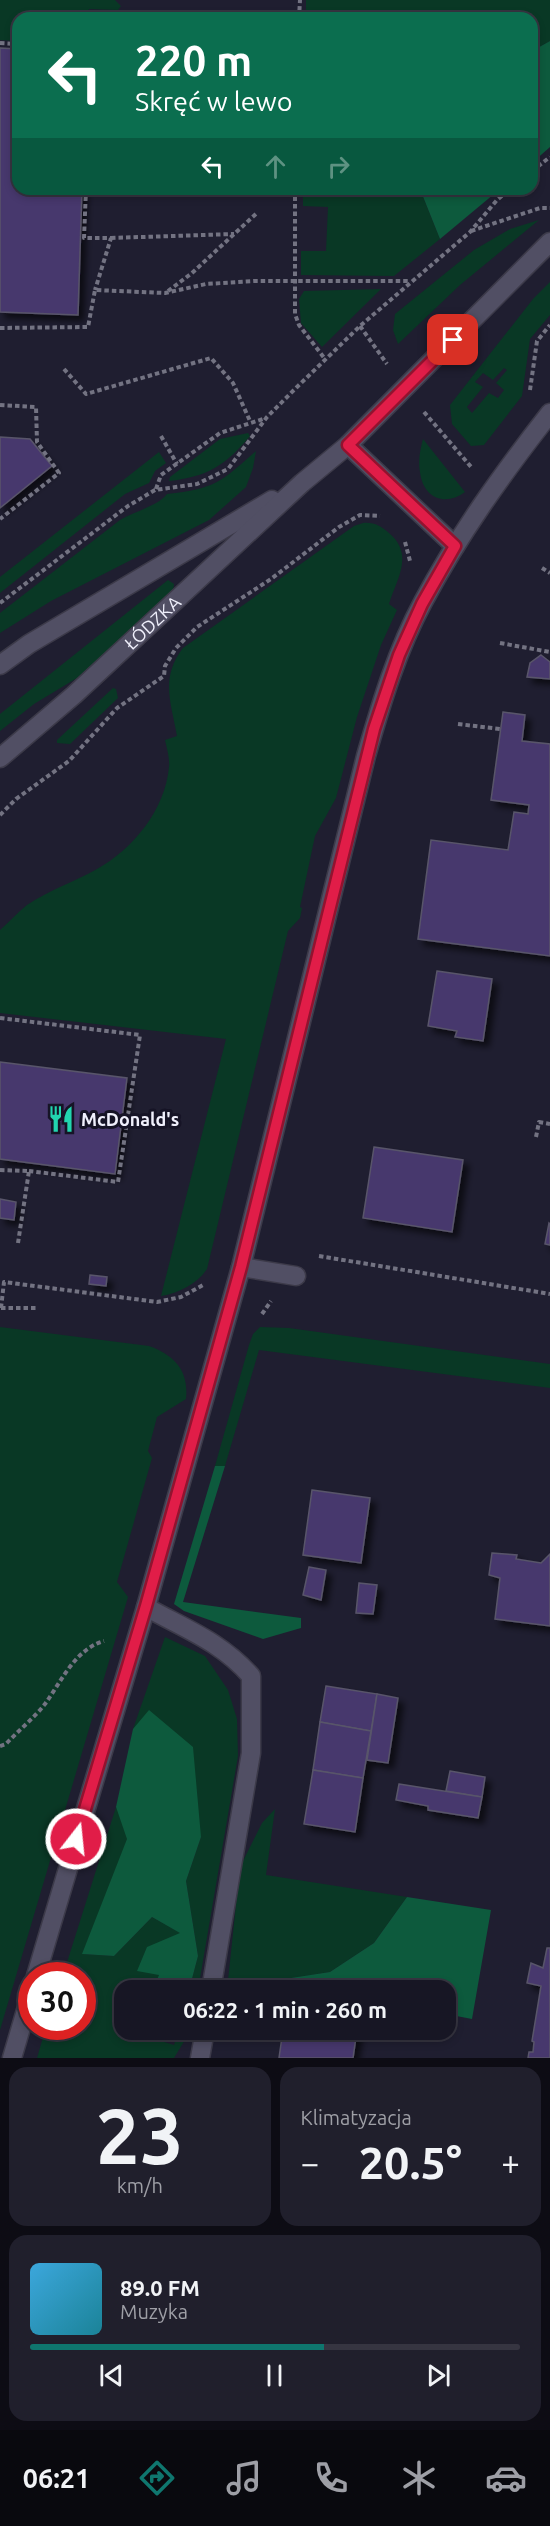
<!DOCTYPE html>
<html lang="pl">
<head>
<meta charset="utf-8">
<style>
  body { margin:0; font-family:Ubuntu,sans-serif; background:#201f2c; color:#f1f3f6; height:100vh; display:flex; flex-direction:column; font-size:22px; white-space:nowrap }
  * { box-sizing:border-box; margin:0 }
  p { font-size:20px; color:#9e9fa6 }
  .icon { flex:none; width:33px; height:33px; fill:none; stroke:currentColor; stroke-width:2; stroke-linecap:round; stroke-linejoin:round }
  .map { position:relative; height:2058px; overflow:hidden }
  .panel { display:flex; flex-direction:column; gap:9px; padding:9px; background:#0d0c14; flex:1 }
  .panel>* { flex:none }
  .top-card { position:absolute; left:12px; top:12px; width:526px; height:183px; border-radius:18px; box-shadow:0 3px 9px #0003,0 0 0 2px #363541; background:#0b6e4f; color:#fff; overflow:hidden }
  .speed { position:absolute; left:18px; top:1962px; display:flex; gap:12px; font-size:30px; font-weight:700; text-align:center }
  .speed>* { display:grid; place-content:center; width:78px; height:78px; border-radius:50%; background:#171624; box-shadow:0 3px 9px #0003,0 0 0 2px #363541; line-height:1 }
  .speed .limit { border:9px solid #d22; background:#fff; color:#111 }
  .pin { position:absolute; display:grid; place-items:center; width:51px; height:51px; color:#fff; margin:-26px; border-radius:12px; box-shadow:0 3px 9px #0006 }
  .me { position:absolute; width:66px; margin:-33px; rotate:16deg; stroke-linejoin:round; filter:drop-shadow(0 0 4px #0008) }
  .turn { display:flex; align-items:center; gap:21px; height:126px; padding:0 24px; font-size:27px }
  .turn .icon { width:78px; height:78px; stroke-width:2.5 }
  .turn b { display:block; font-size:42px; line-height:51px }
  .lanes { display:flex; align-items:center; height:57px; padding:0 24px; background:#0003; justify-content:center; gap:30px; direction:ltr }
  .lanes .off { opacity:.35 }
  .big { font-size:45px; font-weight:700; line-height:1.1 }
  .panel .card { flex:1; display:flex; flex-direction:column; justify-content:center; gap:9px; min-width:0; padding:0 21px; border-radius:18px; background:#201f2c }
  .panel .dial { align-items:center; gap:0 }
  .dial b { font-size:78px; line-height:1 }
  .song { display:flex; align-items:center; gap:18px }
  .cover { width:72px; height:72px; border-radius:9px; background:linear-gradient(135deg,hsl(200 70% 55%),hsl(190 70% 35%)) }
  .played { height:6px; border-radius:3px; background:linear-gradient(90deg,#0f766e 60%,#363541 60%) }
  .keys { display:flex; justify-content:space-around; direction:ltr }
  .heat { display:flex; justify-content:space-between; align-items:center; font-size:33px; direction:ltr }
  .panel .tiles { flex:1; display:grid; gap:9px; grid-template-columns:1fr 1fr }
  .card:last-child { grid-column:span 2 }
  .trip { position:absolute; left:114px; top:1980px; width:342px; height:60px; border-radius:18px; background:#171624; box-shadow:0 3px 9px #0003,0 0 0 2px #363541; font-weight:700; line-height:60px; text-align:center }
  .dock { display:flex; height:96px; justify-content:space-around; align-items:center; background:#09090e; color:#9e9fa6 }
  .dock .icon { width:42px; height:42px }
  .dock .active { color:#0f766e }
  .dock b { font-size:27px; color:#f1f3f6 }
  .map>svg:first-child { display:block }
</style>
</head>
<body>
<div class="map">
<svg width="550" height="2058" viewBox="0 0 550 2058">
  <defs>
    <filter id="shadow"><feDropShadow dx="5.5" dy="5.5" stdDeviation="3" flood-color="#0009"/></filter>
  </defs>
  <rect width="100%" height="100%" fill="#1f1e30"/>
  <g fill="#093825" fill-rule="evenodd">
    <polygon points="0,0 115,0 121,6 118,10 89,9 88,18 18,18 18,41 0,40"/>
    <polygon points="306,0 550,0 550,41 534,50 533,53 532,18 306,18"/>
    <polygon points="303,189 420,189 440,239 394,276 301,275 301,251 326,251 328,207 303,206"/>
    <polygon points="539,220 460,285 398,344 393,330 395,314 474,250 510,229"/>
    <path d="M 550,282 L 550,315 L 530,339 L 522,396 L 484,445 L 471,446 L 452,424 L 450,405 L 533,299 ZM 504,368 L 507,370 L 496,383 L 504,390 L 498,398 L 489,393 L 472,413 L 467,407 L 483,387 L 475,382 L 483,373 L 493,380 Z"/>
    <polygon points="381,289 322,347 301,323 299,299 304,291"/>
    <path d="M 248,433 L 250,436 C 226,465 207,477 169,481 L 170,477 L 220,439 Z"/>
    <path d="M 423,439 L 465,492 C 445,507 423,498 420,472 C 418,461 420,450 423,439 Z"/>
    <path d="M 256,451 L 253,468 L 246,487 L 209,520 L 51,601 L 0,633 L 0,613 L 120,520 C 135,511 158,506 167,494 C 215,489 221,482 256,451 Z"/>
    <polygon points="159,452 166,463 155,471 149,483 125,494 0,593 0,577"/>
    <path d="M 363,523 C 374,522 381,526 389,533 C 415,555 396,580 389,604 L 397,610 L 381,645 L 357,717 L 336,798 L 315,836 L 300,907 L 302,908 L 300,918 L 288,931 L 207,1269 C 197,1284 179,1293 161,1296 L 226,1039 L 0,1013 L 0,930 C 9,922 18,912 27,905 C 49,890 74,882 97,869 C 133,849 165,810 169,767 C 170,759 167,749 165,740 L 177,736 C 171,702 160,678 183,648 L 354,526 Z"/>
    <polygon points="168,580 174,584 173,591 77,678 34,704 0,731 0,714"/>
    <polygon points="113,688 116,689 118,698 70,744 57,743 57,740"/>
    <path d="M 0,1327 L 149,1346 C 174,1355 189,1370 186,1399 L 157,1417 L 148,1451 L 152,1458 L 117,1582 L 128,1597 L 0,2030 Z"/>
    <polygon points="260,1327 289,1328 550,1364 550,1388 259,1350 225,1466 215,1466 249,1345 253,1334"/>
    <polygon points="165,1637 205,1656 228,1690 237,1719 238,1756 198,1990 189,1990 198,1956 186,1881 201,1837 150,1711 133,1729"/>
    <polygon points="116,1807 128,1838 83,1954 114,1956 152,1917 181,1933 153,1990 124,1990 124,2030 162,2030 161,2041 174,2045 179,2030 191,2030 174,2058 37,2058 46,2027 82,2026 82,1976 63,1975"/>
    <polygon points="275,1809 266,1875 407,1897 374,1943 330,1972 292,1978 289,1990 249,1984 248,1990 227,1990 240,1867 262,1823"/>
  </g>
  <g fill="#0d5a3d">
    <polygon points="550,41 550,147 533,162 533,53 534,50"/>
    <polygon points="420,189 500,189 440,239"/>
    <polygon points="215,1466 225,1466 183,1602 301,1618 301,1628 263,1639 184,1611 174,1604"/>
    <polygon points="149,1710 193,1747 201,1837 186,1881 198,1956 189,1990 153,1990 159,1975 137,1971 147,1947 180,1933 152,1917 114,1956 82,1954 127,1839 116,1807 133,1729"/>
    <polygon points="407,1897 491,1910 472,2019 446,2014 446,1990 289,1990 291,1978 330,1972 374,1943"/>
  </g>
  <g fill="#47396d" stroke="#59556a" stroke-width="1.5" filter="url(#shadow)">
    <polygon points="0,48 18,49 18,189 82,189 78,315 0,312"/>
    <polygon points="0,437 30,439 52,466 0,508"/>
    <polygon points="541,655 550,662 550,679 527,677 530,663"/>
    <polygon points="503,712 525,715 522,741 550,744 550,956 418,939 431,840 508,850 514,812 528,814 529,805 491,800"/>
    <polygon points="437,971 492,979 483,1041 455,1037 457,1031 428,1026"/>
    <polygon points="0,1062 127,1078 115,1174 0,1159"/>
    <polygon points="374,1147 463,1160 452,1232 363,1218"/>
    <polygon points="0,1199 16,1202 14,1220 0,1218"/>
    <polygon points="549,1223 550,1224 550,1245 545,1244"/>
    <polygon points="90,1275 107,1277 106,1286 89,1284"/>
    <polygon points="312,1490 370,1498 361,1563 303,1555"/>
    <polygon points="492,1553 517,1555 516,1559 541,1563 550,1554 550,1626 495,1619 500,1578 489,1575"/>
    <polygon points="309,1567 326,1570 321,1600 303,1595"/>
    <polygon points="359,1583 377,1585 373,1614 356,1613"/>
    <polygon points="326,1686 377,1694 371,1731 320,1722"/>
    <polygon points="377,1694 398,1698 388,1763 367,1760"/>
    <polygon points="320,1722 371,1731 363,1778 313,1770"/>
    <polygon points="313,1770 363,1778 355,1832 304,1824"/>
    <polygon points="450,1771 485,1777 482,1797 446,1791"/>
    <polygon points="399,1784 482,1797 478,1818 428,1810 428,1806 396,1800"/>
    <polygon points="547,1948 550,1948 550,2058 528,2058 529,2052 533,2052 534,2042 532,2041 541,1986 527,1983 531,1963 543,1968"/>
    <polygon points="283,2030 357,2030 353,2058 279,2058"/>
  </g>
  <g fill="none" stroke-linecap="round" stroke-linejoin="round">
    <defs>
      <polyline id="lane" points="241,1267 296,1276"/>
      <g id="street">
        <polyline points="348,445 455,546"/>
        <path d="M 146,1607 C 185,1629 220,1641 251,1676 L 251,1753 L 211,1990"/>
        <path d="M 36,1976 L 146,1607 L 241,1267 L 366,756 C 381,704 397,650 423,602 C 459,534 503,473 550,413"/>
        <polyline points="12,2058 32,1990"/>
        <polyline points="200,2058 205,2030"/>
      </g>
      <g id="secondary">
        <polyline points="0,665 29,644 272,500"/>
        <path id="s1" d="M 0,758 L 74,695 L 302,483 L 348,445 L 550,242"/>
      </g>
    </defs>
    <use href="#lane" stroke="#3c3a49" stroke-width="21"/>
    <use href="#street" stroke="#3c3a49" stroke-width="21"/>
    <use href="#secondary" stroke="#3c3a49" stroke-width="21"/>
    <g stroke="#737382" stroke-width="4" stroke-dasharray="4.5 3" stroke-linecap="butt">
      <polyline points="299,18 300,0"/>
      <polyline points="0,43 18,44"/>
      <polyline points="532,171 550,157"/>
      <polyline points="86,189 84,238 111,238 95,290"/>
      <polyline points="295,189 295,314 299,325 325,359"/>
      <polyline points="471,231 540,208 550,208"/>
      <polyline points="111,238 234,234"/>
      <polyline points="168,291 192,273 258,212"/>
      <polyline points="360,326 387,364"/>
      <polyline points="0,328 88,327 95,290 165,293 206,284 255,281 409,281"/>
      <polyline points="64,369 86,394 211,358 233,383 250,421"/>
      <polyline points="530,390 537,341 550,325"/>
      <polyline points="0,405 36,407 37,442 59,473 0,519"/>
      <polyline points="424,412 472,468"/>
      <polyline points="161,436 177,464"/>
      <polyline points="156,489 161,475 220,433 266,418"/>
      <polyline points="405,542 410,561"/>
      <polyline points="542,568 550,573"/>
      <polyline points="0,603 128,506 155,490 197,484 228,469 267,417 297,387 360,326 470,232 497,200 510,189"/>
      <polyline points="500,643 550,652"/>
      <polyline points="458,724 500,729"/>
      <polyline points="0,815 16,799 69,761 117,708 164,676 165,666 176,648 197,627 271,579 339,527 360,515 380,516"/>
      <polyline points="0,1018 140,1035 118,1182 29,1171"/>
      <polyline points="536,1137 539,1122 550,1124"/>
      <polyline points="0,1170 29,1171 18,1243"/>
      <polyline points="319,1256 550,1294"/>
      <polyline points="1,1308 4,1282 157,1302 181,1297 205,1284"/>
      <polyline points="1,1308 38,1308"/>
      <polyline points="262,1314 271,1301"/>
      <path d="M 0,1746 L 6,1744 C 18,1731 34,1718 45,1704 C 61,1682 75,1649 104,1641"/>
    </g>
    <use href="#lane" stroke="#514f64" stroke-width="18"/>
    <use href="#street" stroke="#514f64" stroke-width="18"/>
    <use href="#secondary" stroke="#514f64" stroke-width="18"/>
  </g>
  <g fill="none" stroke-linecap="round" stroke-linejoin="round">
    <defs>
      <polyline id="route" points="76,1839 146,1606 241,1267 374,729 399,655 422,604 455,546 348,445 453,340"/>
    </defs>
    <use href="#route" stroke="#92132f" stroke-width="15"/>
    <use href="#route" stroke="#e11d48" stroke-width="10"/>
  </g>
  <defs>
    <symbol id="restaurant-bare" viewBox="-9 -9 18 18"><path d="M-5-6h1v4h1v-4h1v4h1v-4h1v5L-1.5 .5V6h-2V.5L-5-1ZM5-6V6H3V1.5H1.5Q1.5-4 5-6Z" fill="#22d5af" stroke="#161426" stroke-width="2.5" paint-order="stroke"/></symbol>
  </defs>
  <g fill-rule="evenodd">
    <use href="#restaurant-bare" x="42" y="1100" width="38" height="38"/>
  </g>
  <g text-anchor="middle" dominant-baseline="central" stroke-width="6" stroke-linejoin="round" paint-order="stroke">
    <g font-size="18" fill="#f0f0fc" stroke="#161426">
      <text stroke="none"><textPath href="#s1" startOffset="204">ŁÓDZKA</textPath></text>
    </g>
    <g font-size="18" font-weight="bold" fill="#f0f0fc" stroke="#161426" text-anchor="start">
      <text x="81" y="1119">McDonald's</text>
    </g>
  </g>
</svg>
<div class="speed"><div class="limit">30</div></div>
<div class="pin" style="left:453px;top:340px;background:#d93025"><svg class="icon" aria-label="arrive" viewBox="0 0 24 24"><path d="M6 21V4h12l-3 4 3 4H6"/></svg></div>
<svg class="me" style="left:76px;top:1839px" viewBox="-20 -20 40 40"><circle r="17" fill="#e11d48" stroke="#fff" stroke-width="3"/><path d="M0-11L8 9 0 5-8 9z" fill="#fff"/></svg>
<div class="trip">06:22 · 1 min · 260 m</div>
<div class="top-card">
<div class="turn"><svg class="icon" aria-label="left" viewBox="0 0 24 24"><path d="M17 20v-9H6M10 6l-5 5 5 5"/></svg><div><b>220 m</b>Skręć w lewo</div></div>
<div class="lanes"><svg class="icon" aria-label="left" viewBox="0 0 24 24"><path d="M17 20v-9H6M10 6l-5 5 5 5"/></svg><svg class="icon off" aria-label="ahead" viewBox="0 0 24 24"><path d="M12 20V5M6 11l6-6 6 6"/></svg><svg class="icon off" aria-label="right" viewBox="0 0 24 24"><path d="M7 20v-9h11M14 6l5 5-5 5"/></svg></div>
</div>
</div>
<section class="panel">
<div class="tiles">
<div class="card dial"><b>23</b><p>km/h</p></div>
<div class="card"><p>Klimatyzacja</p>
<div class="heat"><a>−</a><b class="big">20.5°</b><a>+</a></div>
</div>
<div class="card">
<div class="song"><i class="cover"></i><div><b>89.0 FM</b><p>Muzyka</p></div></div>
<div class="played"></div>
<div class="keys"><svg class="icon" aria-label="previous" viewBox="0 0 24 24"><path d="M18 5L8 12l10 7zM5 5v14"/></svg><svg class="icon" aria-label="pause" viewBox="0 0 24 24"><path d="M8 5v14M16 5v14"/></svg><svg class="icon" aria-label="next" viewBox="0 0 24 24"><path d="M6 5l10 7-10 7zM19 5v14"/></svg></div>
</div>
</div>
</section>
<nav class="dock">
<b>06:21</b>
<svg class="icon active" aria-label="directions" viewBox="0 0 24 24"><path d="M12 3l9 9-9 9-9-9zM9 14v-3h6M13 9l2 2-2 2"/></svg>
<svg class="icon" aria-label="music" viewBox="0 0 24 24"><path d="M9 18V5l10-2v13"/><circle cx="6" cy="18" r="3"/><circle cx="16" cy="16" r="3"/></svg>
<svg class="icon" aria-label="phone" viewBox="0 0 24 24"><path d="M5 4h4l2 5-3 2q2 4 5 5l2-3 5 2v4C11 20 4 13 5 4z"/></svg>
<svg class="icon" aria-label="climate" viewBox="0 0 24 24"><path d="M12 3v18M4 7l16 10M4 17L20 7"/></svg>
<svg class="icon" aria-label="car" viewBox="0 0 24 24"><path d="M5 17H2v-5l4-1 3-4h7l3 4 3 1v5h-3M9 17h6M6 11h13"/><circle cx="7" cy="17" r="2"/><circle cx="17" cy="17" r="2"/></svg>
</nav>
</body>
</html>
